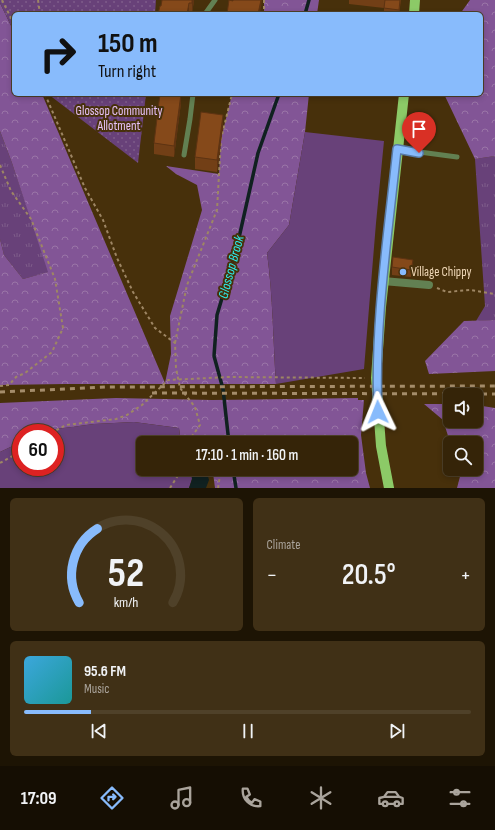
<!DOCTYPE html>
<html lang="en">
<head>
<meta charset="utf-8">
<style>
  body { margin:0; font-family:"Sofia Sans Condensed",sans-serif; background:#403016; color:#f1f3f6; height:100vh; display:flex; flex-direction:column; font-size:15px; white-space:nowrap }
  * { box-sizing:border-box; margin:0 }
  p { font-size:13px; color:#aaa49c }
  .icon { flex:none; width:22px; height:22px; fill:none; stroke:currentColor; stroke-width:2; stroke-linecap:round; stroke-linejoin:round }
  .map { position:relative; height:488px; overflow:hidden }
  .sheet { display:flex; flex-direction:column; gap:10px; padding:10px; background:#1d1404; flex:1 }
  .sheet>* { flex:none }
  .hud { position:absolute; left:12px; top:12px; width:471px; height:84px; border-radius:6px; box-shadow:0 2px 6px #0003,0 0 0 1px #4f4129; background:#88bbfc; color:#111; overflow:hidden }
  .tools { position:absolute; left:443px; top:388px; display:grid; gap:8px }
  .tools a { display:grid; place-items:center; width:40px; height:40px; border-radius:6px; background:#352408; box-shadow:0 2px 6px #0003,0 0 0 1px #4f4129; font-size:20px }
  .speed { position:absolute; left:12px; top:424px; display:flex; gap:8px; font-size:20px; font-weight:700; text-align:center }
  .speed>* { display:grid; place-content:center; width:52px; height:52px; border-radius:50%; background:#352408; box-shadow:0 2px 6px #0003,0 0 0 1px #4f4129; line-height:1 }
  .speed .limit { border:6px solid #d22; background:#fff; color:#111 }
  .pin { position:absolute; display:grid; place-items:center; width:34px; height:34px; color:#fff; margin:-41px -17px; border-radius:50% 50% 50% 0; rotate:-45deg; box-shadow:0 0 4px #0007 }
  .pin .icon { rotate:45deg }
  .me { position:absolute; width:44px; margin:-22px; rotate:358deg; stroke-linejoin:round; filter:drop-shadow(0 0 3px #0008) }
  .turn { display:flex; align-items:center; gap:14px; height:84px; padding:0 20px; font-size:18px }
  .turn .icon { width:52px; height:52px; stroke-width:2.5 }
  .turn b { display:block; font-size:28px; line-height:34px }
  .big { font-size:30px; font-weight:600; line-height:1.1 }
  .sheet .tile { flex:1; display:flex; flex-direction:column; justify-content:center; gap:6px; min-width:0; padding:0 14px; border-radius:6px; background:#403016 }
  .sheet .dial { align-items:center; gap:0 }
  .dial svg { height:104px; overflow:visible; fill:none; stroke:#4f4129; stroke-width:7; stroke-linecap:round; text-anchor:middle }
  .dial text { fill:#f1f3f6; stroke:none }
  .song { display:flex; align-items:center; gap:12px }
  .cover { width:48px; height:48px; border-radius:6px; background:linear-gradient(135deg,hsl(200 70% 55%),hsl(180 70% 35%)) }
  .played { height:4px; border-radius:2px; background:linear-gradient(90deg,#88bbfc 15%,#4f4129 15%) }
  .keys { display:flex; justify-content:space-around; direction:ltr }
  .heat { display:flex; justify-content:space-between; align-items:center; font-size:22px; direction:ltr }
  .sheet .tiles { flex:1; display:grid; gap:10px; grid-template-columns:1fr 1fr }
  .tile:last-child { grid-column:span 2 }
  .trip { position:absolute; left:136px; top:436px; width:222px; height:40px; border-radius:6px; background:#352408; box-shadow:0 2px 6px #0003,0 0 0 1px #4f4129; font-weight:600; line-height:40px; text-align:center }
  .tabs { display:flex; height:64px; justify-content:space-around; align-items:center; background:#150e03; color:#aaa49c }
  .tabs .icon { width:28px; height:28px }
  .tabs .current { color:#88bbfc }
  .tabs b { font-size:18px; color:#f1f3f6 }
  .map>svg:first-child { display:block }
</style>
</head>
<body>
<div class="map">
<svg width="495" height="488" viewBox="0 0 495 488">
  <defs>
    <pattern id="grass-tufts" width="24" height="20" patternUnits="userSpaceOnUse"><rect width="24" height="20" fill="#684179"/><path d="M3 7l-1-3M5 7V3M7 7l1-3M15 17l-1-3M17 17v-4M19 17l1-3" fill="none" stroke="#7e5c8a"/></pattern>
    <pattern id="forest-crowns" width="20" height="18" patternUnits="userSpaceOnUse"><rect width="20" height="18" fill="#825596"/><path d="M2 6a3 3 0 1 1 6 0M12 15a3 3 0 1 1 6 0" fill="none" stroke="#9a75a7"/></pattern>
    <pattern id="garden-dots" width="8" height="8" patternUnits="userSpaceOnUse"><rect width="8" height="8" fill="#684179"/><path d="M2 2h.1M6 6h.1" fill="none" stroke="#7e5c8a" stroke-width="1.8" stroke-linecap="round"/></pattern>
  </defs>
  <rect width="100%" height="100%" fill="#47300b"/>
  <g fill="url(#grass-tufts)">
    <polygon points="0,131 12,163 49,272 23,279 4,255 0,239"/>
    <polygon points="495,156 495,320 476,321 485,306 475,159"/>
  </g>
  <g fill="url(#forest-crowns)">
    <polygon points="264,0 319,0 317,14 264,14"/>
    <polygon points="470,0 495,0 495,156 475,159 444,94 481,94 481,14 460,14"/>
    <path d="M 0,3 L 14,32 L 14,94 L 42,94 L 165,383 L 171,354 L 170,316 L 202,210 L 197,185 L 176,174 L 166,166 L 219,174 L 221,139 L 232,94 L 309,94 L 305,132 L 289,225 L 267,253 C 273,296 273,340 276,384 L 65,384 L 0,385 L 0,239 L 4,255 L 23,279 L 48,272 L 12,163 L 0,131 Z"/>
    <polygon points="495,320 495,371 429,374 425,361 464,321"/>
    <polygon points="116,398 212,400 358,398 358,400 364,400 361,435 366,473 370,488 215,488 213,473 209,469 351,469 351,443 181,443 179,428 134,422 94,424 49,430 42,433 21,433 21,442 0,452 0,403"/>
    <polygon points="424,404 450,404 450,421 476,421 476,405 495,408 495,488 457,488 462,469 476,469 476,443 458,443 449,439 443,420"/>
  </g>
  <g fill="#684179">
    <path d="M 305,132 L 384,141 L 376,223 L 364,369 L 276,384 C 273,340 273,296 267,253 L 289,225 Z"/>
    <polygon points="134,422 179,428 181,443 143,443 143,469 191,469 192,479 189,488 0,488 0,452 21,442 21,467 55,467 55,433 42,433 49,430 94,424"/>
  </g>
  <g fill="url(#garden-dots)">
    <polygon points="0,0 156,0 155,14 14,14 14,32 0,3"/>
    <polygon points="48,94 146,94 138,163"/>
  </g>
  <polygon fill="#102120" points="197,469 206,469 209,480 206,488 189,488 192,479 191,471"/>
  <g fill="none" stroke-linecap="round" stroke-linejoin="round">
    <g stroke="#102120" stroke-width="3.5">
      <polyline points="305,14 309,0"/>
      <polyline points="229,443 223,389 214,356 217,315 236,251 258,153 279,94"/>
      <polyline points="233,469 236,488"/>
    </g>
    <g stroke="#9e8664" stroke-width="2" stroke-dasharray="3 3" stroke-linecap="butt">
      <polyline points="2,0 14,24"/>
      <polyline points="38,0 40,14"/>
      <polyline points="264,0 264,14"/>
      <polyline points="45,94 85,188 103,220 117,258 133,292 155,328 175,343 176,368 180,388 195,407 200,425 190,439 189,443"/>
      <polyline points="0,165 11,191 31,219 55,279 63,328 52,352 25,373 16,377 9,385 0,386"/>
      <polyline points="437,288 447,292 470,290 495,294"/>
      <polyline points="175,343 187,285 217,210 221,139 232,94"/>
      <polyline points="51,433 66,425 116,419 127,415 142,405 168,380 229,377 365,378"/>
      <polyline points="190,439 193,443"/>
      <polyline points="0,463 21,451"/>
      <polyline points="170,488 182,469"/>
      <polyline points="218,488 221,469"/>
    </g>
    <g stroke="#628052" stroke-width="5">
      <polyline points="205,14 215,0"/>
      <polyline points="397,149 457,157"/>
      <polyline points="184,155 190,119 193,94"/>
    </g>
    <polyline stroke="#628052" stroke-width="8" points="383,281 429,285"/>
    <g stroke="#8cca67" stroke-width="10">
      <polyline points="414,14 415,0"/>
      <polyline points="389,488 381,446 376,378 381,307 404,94"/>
    </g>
    <g stroke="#a48c6a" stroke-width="3" stroke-dasharray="5 5" stroke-linecap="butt">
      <polyline points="0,392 107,387 495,386"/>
      <polyline points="152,393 495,394"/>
    </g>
  </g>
  <g fill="#723f16">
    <polygon points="194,0 192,14 158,14 161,6"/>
    <polygon points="349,0 401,0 399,14 384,14 384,8 349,4"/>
    <polygon points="181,103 174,157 154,154 154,143"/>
    <polygon points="223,126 217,172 195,169 195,157"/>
    <polygon points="392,267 413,267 411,277 392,275"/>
  </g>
  <g fill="#5d3312">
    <polygon points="192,0 194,0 192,14"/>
    <polygon points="261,0 262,0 260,14 258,14"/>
    <polygon points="189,3 189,14 187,14"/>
    <polygon points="181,94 181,103 174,157 174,146"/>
    <polygon points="223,115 223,126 217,172 217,160"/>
    <polygon points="413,260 413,267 411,277 411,270"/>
  </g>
  <g fill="#85491a" stroke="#5d3312">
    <polygon points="162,0 192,0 192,3 189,3 187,14 158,14 160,6 161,6"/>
    <polygon points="229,0 233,1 233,0 261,0 258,14 227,14"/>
    <polygon points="385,0 400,0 399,10 384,8"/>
    <polygon points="160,94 181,94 174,146 154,143"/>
    <polygon points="201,112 223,115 217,160 195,157"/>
    <polygon points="393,257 413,260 411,270 392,267"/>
  </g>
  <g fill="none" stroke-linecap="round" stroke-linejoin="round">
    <defs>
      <path id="route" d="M 378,412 C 374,326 388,235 397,149 L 419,153"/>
    </defs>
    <use href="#route" stroke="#587aa4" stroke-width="10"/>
    <use href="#route" stroke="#88bbfc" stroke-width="7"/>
  </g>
  <circle fill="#88bbfc" stroke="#47300b" stroke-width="1.5" cx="403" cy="272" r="4"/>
  <g text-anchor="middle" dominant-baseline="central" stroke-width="4" stroke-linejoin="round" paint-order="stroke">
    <g font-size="13" fill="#e6c1f8" stroke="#47300b">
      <text x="119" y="111">Glossop Community<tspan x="119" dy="15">Allotment</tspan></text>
    </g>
    <g font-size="13" fill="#efd7b7" stroke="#47300b" text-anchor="start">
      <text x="411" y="272">Village Chippy</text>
    </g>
    <g font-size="14" font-style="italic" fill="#2ceeee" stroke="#47300b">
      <text transform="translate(231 267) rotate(-75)">Glossop Brook</text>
    </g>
  </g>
</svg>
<div class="tools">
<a><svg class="icon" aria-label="sound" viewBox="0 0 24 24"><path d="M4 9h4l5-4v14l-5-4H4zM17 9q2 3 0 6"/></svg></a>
<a><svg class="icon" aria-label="search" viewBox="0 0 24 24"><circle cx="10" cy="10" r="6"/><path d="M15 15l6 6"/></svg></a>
</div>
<div class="speed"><div class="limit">60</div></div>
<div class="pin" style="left:419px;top:153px;background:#d93025"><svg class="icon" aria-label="arrive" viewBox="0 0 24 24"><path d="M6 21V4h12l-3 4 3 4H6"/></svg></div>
<svg class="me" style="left:378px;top:412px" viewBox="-20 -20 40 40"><path d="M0-17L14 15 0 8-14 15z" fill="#88bbfc" stroke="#fff" stroke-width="4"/></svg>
<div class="trip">17:10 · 1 min · 160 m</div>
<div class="hud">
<div class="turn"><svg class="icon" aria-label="right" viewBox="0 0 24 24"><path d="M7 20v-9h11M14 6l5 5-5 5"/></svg><div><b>150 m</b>Turn right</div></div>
</div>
</div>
<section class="sheet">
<div class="tiles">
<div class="tile dial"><svg viewBox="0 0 100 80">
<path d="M14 69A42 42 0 1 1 86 69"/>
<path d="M14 69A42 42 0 0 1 28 12" stroke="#88bbfc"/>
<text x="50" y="56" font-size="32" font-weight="700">52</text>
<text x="50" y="72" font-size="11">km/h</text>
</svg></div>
<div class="tile"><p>Climate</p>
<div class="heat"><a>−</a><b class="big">20.5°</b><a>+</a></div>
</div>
<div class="tile">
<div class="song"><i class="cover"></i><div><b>95.6 FM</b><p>Music</p></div></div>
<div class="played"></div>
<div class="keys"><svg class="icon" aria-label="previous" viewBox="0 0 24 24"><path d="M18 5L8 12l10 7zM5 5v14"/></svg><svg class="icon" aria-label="pause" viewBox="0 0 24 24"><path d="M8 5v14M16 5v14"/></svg><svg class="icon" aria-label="next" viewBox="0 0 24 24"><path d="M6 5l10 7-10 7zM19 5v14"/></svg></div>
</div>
</div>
</section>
<nav class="tabs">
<b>17:09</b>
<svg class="icon current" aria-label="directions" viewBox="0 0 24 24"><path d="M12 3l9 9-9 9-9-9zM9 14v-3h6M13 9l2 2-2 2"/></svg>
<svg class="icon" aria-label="music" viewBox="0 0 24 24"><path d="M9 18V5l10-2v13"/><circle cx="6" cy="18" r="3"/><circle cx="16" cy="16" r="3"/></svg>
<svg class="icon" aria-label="phone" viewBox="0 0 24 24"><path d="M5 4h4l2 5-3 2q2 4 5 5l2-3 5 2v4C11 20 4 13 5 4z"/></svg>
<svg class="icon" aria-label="climate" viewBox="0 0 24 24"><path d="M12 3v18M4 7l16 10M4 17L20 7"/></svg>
<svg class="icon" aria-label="car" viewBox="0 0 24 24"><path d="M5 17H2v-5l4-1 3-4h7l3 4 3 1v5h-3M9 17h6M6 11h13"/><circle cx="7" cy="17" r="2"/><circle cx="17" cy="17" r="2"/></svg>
<svg class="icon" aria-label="filters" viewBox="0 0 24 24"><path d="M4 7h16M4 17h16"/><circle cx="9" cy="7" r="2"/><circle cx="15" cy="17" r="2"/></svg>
</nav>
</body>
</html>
